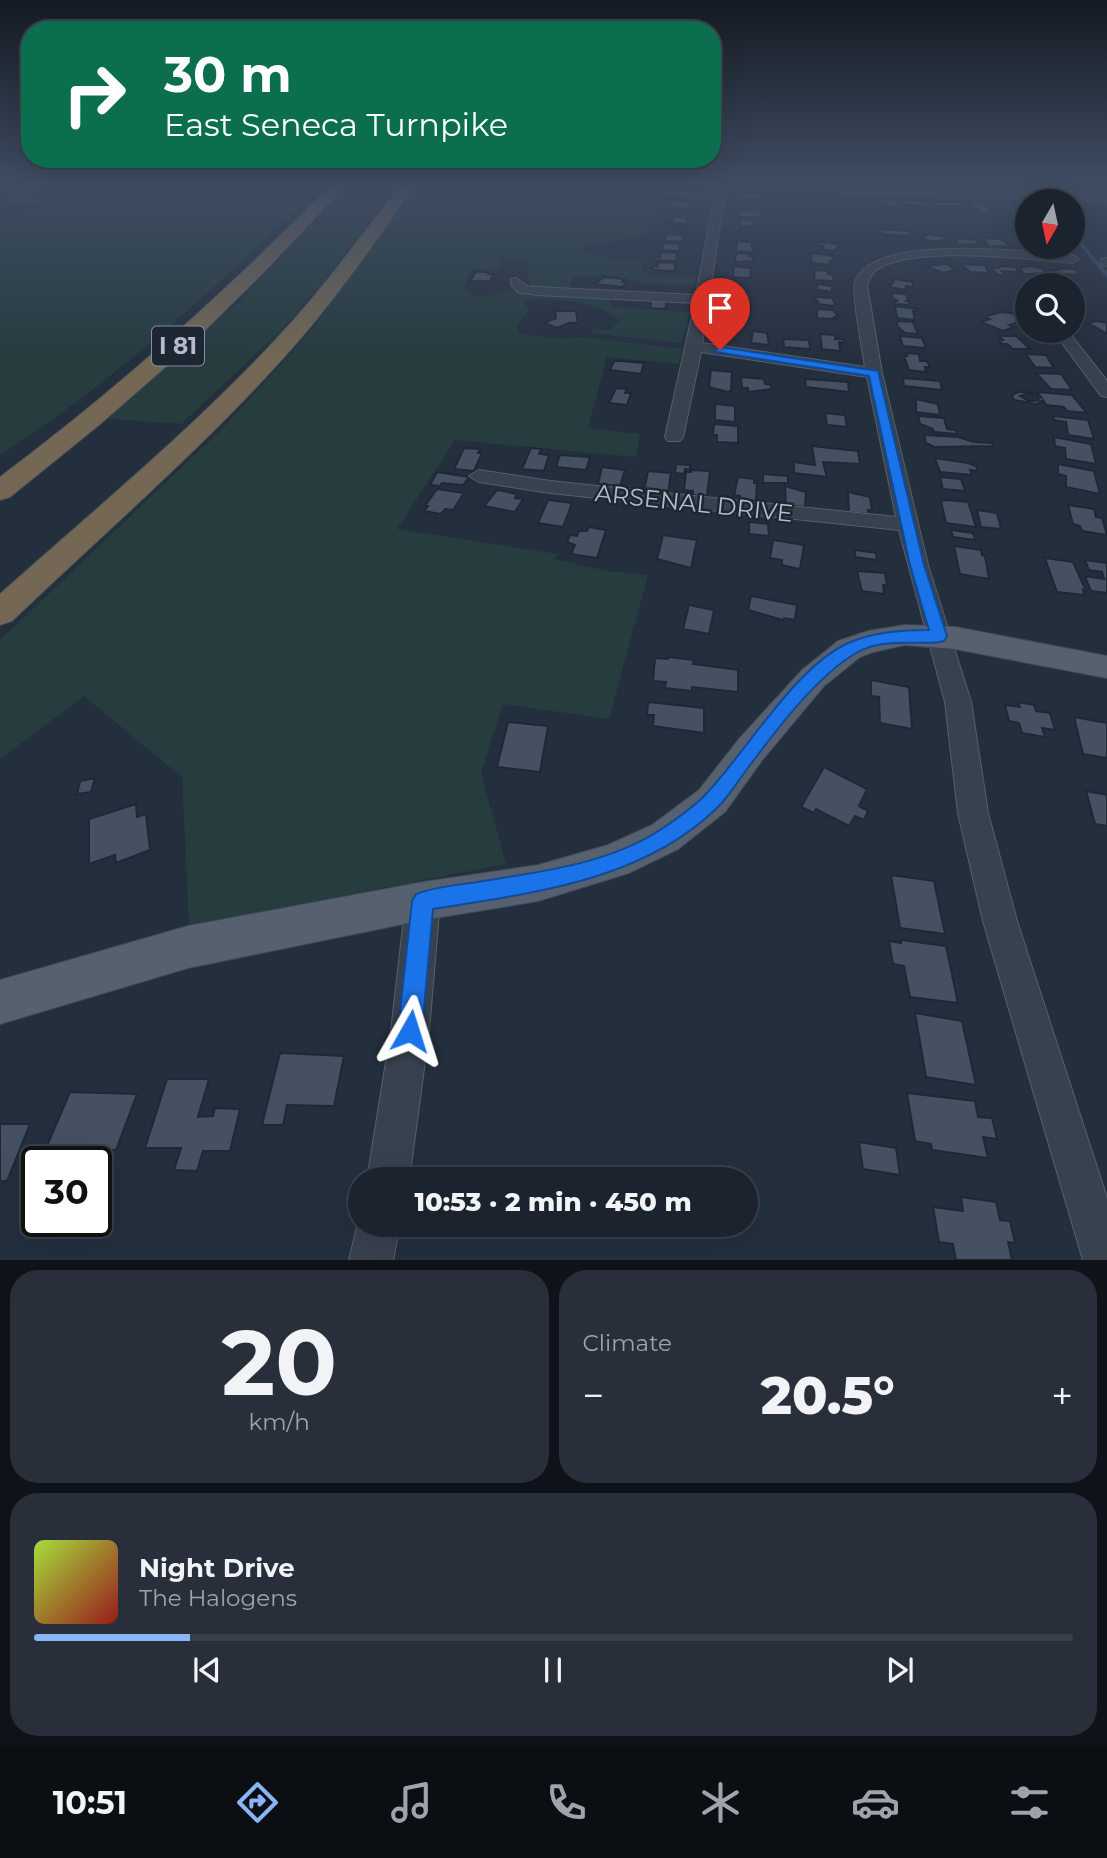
<!DOCTYPE html>
<html lang="en">
<head>
<meta charset="utf-8">
<style>
  body { margin:0; font-family:Montserrat,sans-serif; background:#282f3a; color:#f1f3f6; height:100vh; display:flex; flex-direction:column; font-size:26px; white-space:nowrap }
  * { box-sizing:border-box; margin:0 }
  p { font-size:23px; color:#a0a4aa }
  .icon { flex:none; width:38px; height:38px; fill:none; stroke:currentColor; stroke-width:2; stroke-linecap:round; stroke-linejoin:round }
  .map { position:relative; height:1260px; overflow:hidden }
  .side { display:flex; flex-direction:column; gap:10px; padding:10px; background:#0f1319; flex:1 }
  .side>* { flex:none }
  .banner { position:absolute; left:21px; top:21px; width:700px; height:147px; border-radius:28px; box-shadow:0 7px 28px #0002,0 0 0 2px #39404a; background:#0b6e4f; color:#fff; overflow:hidden }
  .needle { width:46px; rotate:189deg }
  .controls { position:absolute; left:1015px; top:189px; display:grid; gap:14px }
  .controls a { display:grid; place-items:center; width:70px; height:70px; border-radius:50%; background:#1b232e; box-shadow:0 7px 28px #0002,0 0 0 2px #39404a; font-size:35px }
  .speed { position:absolute; left:21px; top:1146px; display:flex; gap:14px; font-size:35px; font-weight:700; text-align:center }
  .speed>* { display:grid; place-content:center; width:91px; height:91px; border-radius:50%; background:#1b232e; box-shadow:0 7px 28px #0002,0 0 0 2px #39404a; line-height:1 }
  .speed .limit { border:4px solid #111; border-radius:10px; background:#fff; color:#111 }
  .pin { position:absolute; display:grid; place-items:center; width:60px; height:60px; color:#fff; margin:-72px -30px; border-radius:50% 50% 50% 0; rotate:-45deg; box-shadow:0 0 7px #0007 }
  .pin .icon { rotate:45deg }
  .me { position:absolute; width:77px; margin:-38px; rotate:6deg; stroke-linejoin:round; filter:drop-shadow(0 0 5px #0008) }
  .turn { display:flex; align-items:center; gap:24px; height:147px; padding:0 28px; font-size:32px }
  .turn .icon { width:91px; height:91px; stroke-width:2.5 }
  .turn b { display:block; font-size:49px; line-height:60px }
  .big { font-size:52px; font-weight:800; line-height:1.1 }
  .side .tile { flex:1; display:flex; flex-direction:column; justify-content:center; gap:10px; min-width:0; padding:0 24px; border-radius:28px; background:#282f3a }
  .side .dial { align-items:center; gap:0 }
  .dial b { font-size:91px; line-height:1 }
  .song { display:flex; align-items:center; gap:21px }
  .cover { width:84px; height:84px; border-radius:10px; background:linear-gradient(135deg,hsl(80 70% 55%),hsl(0 70% 35%)) }
  .played { height:7px; border-radius:4px; background:linear-gradient(90deg,#8ab4f8 15%,#39404a 15%) }
  .keys { display:flex; justify-content:space-around; direction:ltr }
  .heat { display:flex; justify-content:space-between; align-items:center; font-size:38px; direction:ltr }
  .side .tiles { flex:1; display:grid; gap:10px; grid-template-columns:1fr 1fr }
  .tile:last-child { grid-column:span 2 }
  .trip { position:absolute; left:348px; top:1167px; width:410px; height:70px; border-radius:35px; background:#1b232e; box-shadow:0 7px 28px #0002,0 0 0 2px #39404a; font-weight:800; line-height:70px; text-align:center }
  .dock { display:flex; height:112px; justify-content:space-around; align-items:center; background:#0b0e12; color:#a0a4aa }
  .dock .icon { width:49px; height:49px }
  .dock .on { color:#8ab4f8 }
  .dock b { font-size:32px; color:#f1f3f6 }
  .map>svg:first-child { display:block }
</style>
</head>
<body>
<div class="map">
<svg width="1107" height="1260" viewBox="0 0 1107 1260">
  <rect width="100%" height="100%" fill="#242f3e"/>
  <g fill="#263c3f">
    <path d="M 322,184 C 220,283 120,378 0,455 L 0,229 L 42,205 L 0,202 L 33,185 Z"/>
    <polygon points="349,184 399,184 324,281 279,333 181,424 100,418 237,304"/>
    <path d="M 419,184 L 564,184 L 605,198 L 654,207 L 649,234 L 579,247 C 596,261 621,259 642,260 L 641,273 L 695,276 L 695,285 C 677,284 656,286 639,282 C 612,275 600,275 572,276 L 570,290 L 533,288 L 528,280 L 527,257 L 501,257 L 500,269 L 471,269 L 464,286 L 470,294 L 484,297 L 508,291 L 610,297 L 610,307 L 690,312 L 681,343 L 591,333 L 591,329 L 609,330 L 620,321 C 603,303 544,294 521,302 L 530,309 L 517,326 L 519,332 L 524,334 L 562,339 L 582,337 L 682,349 L 679,364 L 607,357 L 588,428 L 640,434 L 636,457 L 455,440 L 397,529 L 558,554 L 554,559 L 607,571 L 648,575 L 609,719 L 503,704 L 481,773 L 506,864 L 189,926 L 182,777 L 84,696 L 0,759 L 0,640 L 222,429 L 308,334 Z"/>
  </g>
  <g fill="none" stroke-linecap="round" stroke-linejoin="round">
    <g stroke="#394c67" stroke-width="3.5">
      <polyline points="986,184 995,193"/>
      <polyline points="1003,201 1018,217 1027,221"/>
      <polyline points="1073,234 1106,274"/>
    </g>
    <polyline stroke="#394c67" stroke-width="4.5" points="1105,272 1107,275"/>
  </g>
  <g fill="#455162" stroke="#1f2835" stroke-width="2" fill-rule="evenodd">
    <polygon points="742,192 761,194 760,200 741,199 739,195"/>
    <polygon points="876,199 895,200 900,207 888,206"/>
    <polygon points="900,200 926,201 933,207 903,204"/>
    <polygon points="679,201 692,203 688,209 665,205 668,202"/>
    <polygon points="932,202 959,202 963,206 936,206"/>
    <polygon points="966,202 980,202 992,213 981,213"/>
    <polygon points="739,210 754,211 762,213 762,217 739,217"/>
    <polygon points="673,217 687,218 687,224 663,223 672,222"/>
    <polygon points="740,219 753,221 757,226 741,227"/>
    <polygon points="879,229 909,231 911,236 888,235 881,233"/>
    <polygon points="668,234 683,235 683,242 664,241"/>
    <polygon points="927,234 942,236 947,238 938,242 922,239"/>
    <polygon points="956,238 977,240 979,244 958,245"/>
    <polygon points="984,238 1000,239 1012,247 988,246"/>
    <polygon points="737,241 751,242 753,252 736,251"/>
    <polygon points="820,242 837,244 839,246 834,251 821,249 824,246 817,245"/>
    <polygon points="663,243 680,244 679,251 662,250"/>
    <polygon points="661,252 677,253 676,261 655,260 655,257 660,257"/>
    <polygon points="736,253 750,254 749,256 753,257 753,261 735,262"/>
    <polygon points="811,253 833,256 834,261 830,261 829,265 812,263"/>
    <polygon points="658,262 675,263 675,271 653,270 653,266 658,267"/>
    <polygon points="947,264 955,270 943,273 926,266"/>
    <polygon points="961,264 985,265 989,273 970,272"/>
    <polygon points="734,266 751,268 750,278 733,277"/>
    <polygon points="998,266 1015,267 1019,272 1002,271 1005,275 997,275 992,267 999,268"/>
    <polygon points="1029,266 1042,268 1046,273 1024,274 1020,268"/>
    <polygon points="1057,268 1075,269 1080,275 1055,274 1051,270 1059,270"/>
    <polygon points="815,270 828,271 828,274 833,275 834,281 814,280"/>
    <polygon points="476,272 488,272 488,274 493,274 490,281 470,281"/>
    <polygon points="604,277 624,279 622,282 626,282 623,287 595,284"/>
    <polygon points="895,279 913,282 913,287 906,286 905,290 890,287"/>
    <polygon points="817,284 832,286 832,292 812,289 817,288"/>
    <polygon points="891,293 906,294 908,300 905,301 909,301 909,305 895,304 894,301 898,301 893,299"/>
    <polygon points="817,297 832,298 835,303 833,306 818,304 818,301 813,301"/>
    <polygon points="729,298 745,299 745,305 751,305 751,310 728,308"/>
    <polygon points="652,299 667,300 665,309 650,308"/>
    <polygon points="895,306 918,309 918,311 913,311 915,320 897,318"/>
    <polygon points="817,309 833,310 838,317 834,317 835,319 817,318"/>
    <polygon points="555,311 576,311 578,323 569,323 557,328 544,323 556,318"/>
    <polygon points="1001,312 1011,313 1027,319 1009,325 1014,327 1003,331 981,322 990,319 984,317"/>
    <polygon points="732,316 743,317 742,328 727,327 727,320 731,320"/>
    <polygon points="898,321 913,322 918,334 905,333 897,326"/>
    <polygon points="1097,321 1107,323 1107,334 1088,323"/>
    <polygon points="753,331 767,333 769,345 751,343"/>
    <polygon points="820,334 835,335 835,339 843,339 844,343 839,342 840,351 822,349"/>
    <polygon points="900,336 922,338 926,348 903,346"/>
    <polygon points="999,336 1016,336 1030,349 1013,349 1007,344 1002,344 998,340 1003,340"/>
    <polygon points="783,339 809,340 810,349 784,347"/>
    <polygon points="906,353 919,354 920,361 927,361 930,367 925,367 926,372 909,370 904,356 907,356"/>
    <polygon points="1026,354 1046,355 1054,368 1035,367"/>
    <polygon points="614,361 621,361 644,363 641,374 610,370"/>
    <polygon points="711,370 732,372 731,390 728,392 709,387"/>
    <polygon points="1036,373 1061,374 1072,390 1051,389"/>
    <polygon points="741,377 764,379 765,384 771,385 771,389 748,392 748,388 742,388"/>
    <polygon points="903,378 940,381 942,390 904,386"/>
    <polygon points="805,379 848,382 849,392 806,387"/>
    <polygon points="616,388 627,389 625,393 631,393 627,405 609,403"/>
    <path d="M 1019,392 L 1030,392 L 1042,398 L 1037,392 L 1072,395 L 1087,413 L 1067,411 L 1064,407 L 1046,405 L 1043,400 L 1037,404 L 1014,400 L 1012,395 ZM 1028,393 L 1037,396 L 1039,400 L 1030,402 L 1020,396 Z"/>
    <polygon points="916,399 938,404 940,415 916,412"/>
    <polygon points="715,404 735,406 735,422 715,420"/>
    <polygon points="825,413 845,415 847,427 827,425"/>
    <polygon points="918,416 944,418 947,429 956,430 957,434 934,432 933,429 920,424"/>
    <polygon points="1053,416 1088,420 1094,439 1068,435 1066,422 1054,420"/>
    <polygon points="714,424 738,426 738,443 717,442 717,435 713,435"/>
    <polygon points="924,435 958,437 974,442 992,443 994,446 934,447 926,443"/>
    <polygon points="1054,437 1091,444 1096,464 1066,459 1065,448 1055,446"/>
    <polygon points="812,446 858,451 860,464 823,462 827,477 794,473 794,462 815,465"/>
    <polygon points="464,448 480,449 478,453 482,453 474,471 454,469"/>
    <polygon points="531,448 541,449 539,454 549,455 544,471 522,469"/>
    <polygon points="560,455 590,457 586,470 556,467"/>
    <polygon points="935,458 968,463 976,466 978,471 970,470 972,475 940,472"/>
    <polygon points="676,464 690,465 690,470 685,469 684,474 675,473"/>
    <polygon points="1058,464 1094,471 1100,494 1066,487 1066,476 1058,474"/>
    <polygon points="602,467 625,470 620,486 598,484"/>
    <polygon points="691,470 710,471 707,496 693,495 693,491 684,490 686,472 691,472"/>
    <polygon points="648,471 671,473 668,494 644,491"/>
    <polygon points="437,472 469,477 463,485 442,483 440,486 430,485"/>
    <polygon points="763,474 788,476 788,483 763,483"/>
    <polygon points="738,477 754,479 754,483 757,483 756,501 740,499 740,496 734,495"/>
    <polygon points="940,477 961,479 965,491 943,489"/>
    <polygon points="785,486 806,492 805,507 786,505"/>
    <polygon points="437,489 464,493 453,510 445,509 441,514 424,511 428,506 425,506"/>
    <polygon points="497,490 517,494 515,498 523,499 515,512 484,506"/>
    <polygon points="848,492 870,497 872,510 868,510 869,514 849,512"/>
    <polygon points="548,500 572,503 563,527 538,523"/>
    <polygon points="946,500 968,502 976,527 946,523 941,501"/>
    <polygon points="1068,505 1094,509 1096,517 1102,518 1107,535 1082,531 1080,526 1073,524"/>
    <polygon points="977,510 997,513 1001,529 981,527"/>
    <polygon points="749,522 768,524 769,536 749,534"/>
    <polygon points="589,527 606,530 597,558 571,554 575,545 567,542 570,535 577,536 579,531 587,531"/>
    <polygon points="951,530 973,533 975,540 953,537"/>
    <polygon points="663,535 697,540 691,568 657,559"/>
    <polygon points="773,540 804,545 800,569 782,565 782,560 770,558"/>
    <polygon points="954,546 981,550 982,555 985,556 989,579 960,574"/>
    <polygon points="855,550 876,553 877,560 855,557"/>
    <polygon points="1045,558 1073,562 1086,591 1083,590 1085,595 1057,592"/>
    <polygon points="1085,560 1107,563 1107,593 1091,591 1085,576 1104,579 1102,572 1089,570"/>
    <polygon points="857,571 885,573 887,585 883,585 884,594 862,591"/>
    <polygon points="751,596 797,605 795,620 784,618 783,620 748,610"/>
    <polygon points="689,605 714,610 709,634 683,629"/>
    <polygon points="668,657 694,660 693,664 738,670 738,692 692,687 692,691 665,688 666,682 653,681 655,658 668,659"/>
    <polygon points="871,680 909,687 912,729 880,723 879,697 871,696"/>
    <polygon points="648,702 704,708 704,733 653,726 654,715 647,715"/>
    <polygon points="1018,702 1034,705 1036,711 1050,713 1055,730 1042,728 1045,737 1022,733 1019,723 1009,721 1005,705 1020,707"/>
    <polygon points="1074,717 1107,723 1107,758 1083,754"/>
    <polygon points="508,722 548,726 540,772 497,767"/>
    <polygon points="824,767 867,789 859,806 868,811 864,820 855,816 849,826 816,809 814,813 801,807"/>
    <polygon points="95,778 91,792 77,794 80,781"/>
    <polygon points="1086,791 1107,795 1107,826 1095,824"/>
    <polygon points="136,804 137,817 146,814 150,850 116,863 115,855 89,864 89,819"/>
    <polygon points="891,875 934,881 945,934 900,928"/>
    <polygon points="901,940 946,946 958,1003 910,997 904,966 893,964 889,941 901,943"/>
    <polygon points="915,1013 962,1021 976,1085 926,1077"/>
    <polygon points="280,1053 344,1056 334,1106 287,1105 283,1125 262,1125"/>
    <polygon points="167,1079 209,1079 198,1117 213,1116 215,1108 240,1109 230,1151 203,1151 197,1171 174,1170 181,1148 145,1148"/>
    <polygon points="70,1092 137,1094 116,1150 46,1148"/>
    <polygon points="907,1093 975,1101 978,1117 992,1118 997,1139 983,1137 988,1158 932,1150 931,1144 915,1141"/>
    <polygon points="0,1124 30,1124 7,1181 0,1181"/>
    <polygon points="859,1142 896,1148 900,1175 863,1169"/>
    <polygon points="961,1197 996,1202 1000,1220 1010,1221 1015,1243 1008,1242 1012,1260 956,1260 953,1244 939,1242 933,1207 963,1211"/>
  </g>
  <g fill="none" stroke-linecap="round" stroke-linejoin="round">
    <defs>
      <g id="minor">
        <path d="M 630,184 L 653,184 L 714,194 L 715,184 L 763,184 L 725,192 L 702,343 L 865,367 C 863,351 851,294 855,282 C 873,232 1028,252 1073,255 L 1079,259 L 1073,263 C 1030,259 908,244 875,271 C 871,274 869,281 867,285 L 882,373 L 928,565 L 971,702 L 988,813 L 1017,921 L 1107,1198 L 1107,1260 L 1083,1260 L 983,921 L 958,813 L 945,702 L 899,530 L 550,493 L 479,482 L 469,476 L 479,470 L 550,481 L 896,517 L 867,377 L 701,352 L 683,437 L 680,441 L 668,441 L 665,437 L 695,303 L 537,295 L 518,292 L 511,285 L 511,279 L 516,278 L 527,286 L 537,287 L 696,295 L 714,200 L 635,187 Z"/>
        <polygon points="827,184 847,187 1107,196 1107,202 845,193"/>
        <polygon points="1107,258 1107,266 1101,265 1101,259"/>
        <polygon points="1056,331 1068,331 1107,381 1107,397 1101,396 1057,336"/>
        <polygon points="423,885 435,890 440,901 429,1031 409,1180 367,1180 391,1031 406,901 411,890"/>
        <polygon points="360,1215 360,1225 400,1225 393,1260 349,1260"/>
      </g>
      <polygon id="major" points="905,625 955,627 1107,656 1107,678 955,649 905,645 873,652 860,657 824,686 763,759 725,812 678,849 629,873 538,901 423,920 188,968 0,1024 0,980 188,926 423,882 538,865 608,845 652,825 699,790 739,739 802,670 838,641 868,631"/>
      <g id="highway">
        <path d="M 332,184 L 347,184 L 266,270 L 185,350 L 99,425 L 10,497 L 0,500 L 0,477 C 119,388 228,290 332,184 Z"/>
        <path d="M 401,184 L 416,184 C 377,239 339,295 294,346 C 208,444 107,530 12,621 L 0,625 L 0,594 C 94,510 192,430 278,337 C 323,289 361,236 401,184 Z"/>
      </g>
    </defs>
    <use href="#minor" stroke="#565f6c" stroke-width="2"/>
    <use href="#major" stroke="#414a57" stroke-width="2"/>
    <use href="#highway" stroke="#434c59" stroke-width="2"/>
    <use href="#minor" fill="#38414e" fill-rule="evenodd"/>
    <use href="#major" fill="#56606e" fill-rule="evenodd"/>
    <use href="#highway" fill="#746855" fill-rule="evenodd"/>
  </g>
  <linearGradient id="sky" x2="0" y2="1"><stop stop-color="#141a22"/><stop offset="0.51" stop-color="#3f4d63"/><stop offset="1" stop-color="#3f4d63" stop-opacity="0"/></linearGradient>
  <rect width="1107" height="360" fill="url(#sky)"/>
  <path fill="#1a73e8" stroke="#114b97" stroke-width="2" d="M 720,347 L 878,371 L 924,565 L 947,636 C 944,641 945,641 939,642 C 911,645 882,638 856,653 C 817,676 777,729 750,765 C 740,778 730,795 718,807 C 643,881 532,893 433,909 L 422,1031 L 418,1039 L 410,1043 L 401,1039 L 398,1031 L 412,901 L 416,894 C 436,886 461,885 483,881 C 541,872 610,863 660,830 C 675,820 694,807 706,794 C 747,751 793,670 846,644 C 872,632 901,630 929,630 L 910,565 L 869,376 L 716,352 L 715,350 Z"/>
  <g text-anchor="middle" dominant-baseline="central" stroke-width="5" stroke-linejoin="round" paint-order="stroke">
    <rect fill="#1d2633" stroke="#878f9c" stroke-width="2" x="152" y="326.5" width="52" height="39" rx="5"/>
    <g font-size="23" font-weight="bold" fill="#b4bcc9">
      <text x="178" y="346">I 81</text>
    </g>
    <g font-size="24" fill="#b4bcc9" stroke="#1d2633">
      <text transform="translate(694 503) rotate(6)">ARSENAL DRIVE</text>
    </g>
  </g>
</svg>
<div class="controls">
<a><svg class="needle" viewBox="-14 -14 28 28"><path d="M0-13l5 13h-10z" fill="#e53935"/><path d="M0 13l5-13h-10z" fill="#a0a4aa"/></svg></a>
<a><svg class="icon" aria-label="search" viewBox="0 0 24 24"><circle cx="10" cy="10" r="6"/><path d="M15 15l6 6"/></svg></a>
</div>
<div class="speed"><div class="limit">30</div></div>
<div class="pin" style="left:720px;top:350px;background:#d93025"><svg class="icon" aria-label="arrive" viewBox="0 0 24 24"><path d="M6 21V4h12l-3 4 3 4H6"/></svg></div>
<svg class="me" style="left:410px;top:1031px" viewBox="-20 -20 40 40"><path d="M0-17L14 15 0 8-14 15z" fill="#1a73e8" stroke="#fff" stroke-width="4"/></svg>
<div class="trip">10:53 · 2 min · 450 m</div>
<div class="banner">
<div class="turn"><svg class="icon" aria-label="right" viewBox="0 0 24 24"><path d="M7 20v-9h11M14 6l5 5-5 5"/></svg><div><b>30 m</b>East Seneca Turnpike</div></div>
</div>
</div>
<section class="side">
<div class="tiles">
<div class="tile dial"><b>20</b><p>km/h</p></div>
<div class="tile"><p>Climate</p>
<div class="heat"><a>−</a><b class="big">20.5°</b><a>+</a></div>
</div>
<div class="tile">
<div class="song"><i class="cover"></i><div><b>Night Drive</b><p>The Halogens</p></div></div>
<div class="played"></div>
<div class="keys"><svg class="icon" aria-label="previous" viewBox="0 0 24 24"><path d="M18 5L8 12l10 7zM5 5v14"/></svg><svg class="icon" aria-label="pause" viewBox="0 0 24 24"><path d="M8 5v14M16 5v14"/></svg><svg class="icon" aria-label="next" viewBox="0 0 24 24"><path d="M6 5l10 7-10 7zM19 5v14"/></svg></div>
</div>
</div>
</section>
<nav class="dock">
<b>10:51</b>
<svg class="icon on" aria-label="directions" viewBox="0 0 24 24"><path d="M12 3l9 9-9 9-9-9zM9 14v-3h6M13 9l2 2-2 2"/></svg>
<svg class="icon" aria-label="music" viewBox="0 0 24 24"><path d="M9 18V5l10-2v13"/><circle cx="6" cy="18" r="3"/><circle cx="16" cy="16" r="3"/></svg>
<svg class="icon" aria-label="phone" viewBox="0 0 24 24"><path d="M5 4h4l2 5-3 2q2 4 5 5l2-3 5 2v4C11 20 4 13 5 4z"/></svg>
<svg class="icon" aria-label="climate" viewBox="0 0 24 24"><path d="M12 3v18M4 7l16 10M4 17L20 7"/></svg>
<svg class="icon" aria-label="car" viewBox="0 0 24 24"><path d="M5 17H2v-5l4-1 3-4h7l3 4 3 1v5h-3M9 17h6M6 11h13"/><circle cx="7" cy="17" r="2"/><circle cx="17" cy="17" r="2"/></svg>
<svg class="icon" aria-label="filters" viewBox="0 0 24 24"><path d="M4 7h16M4 17h16"/><circle cx="9" cy="7" r="2"/><circle cx="15" cy="17" r="2"/></svg>
</nav>
</body>
</html>
